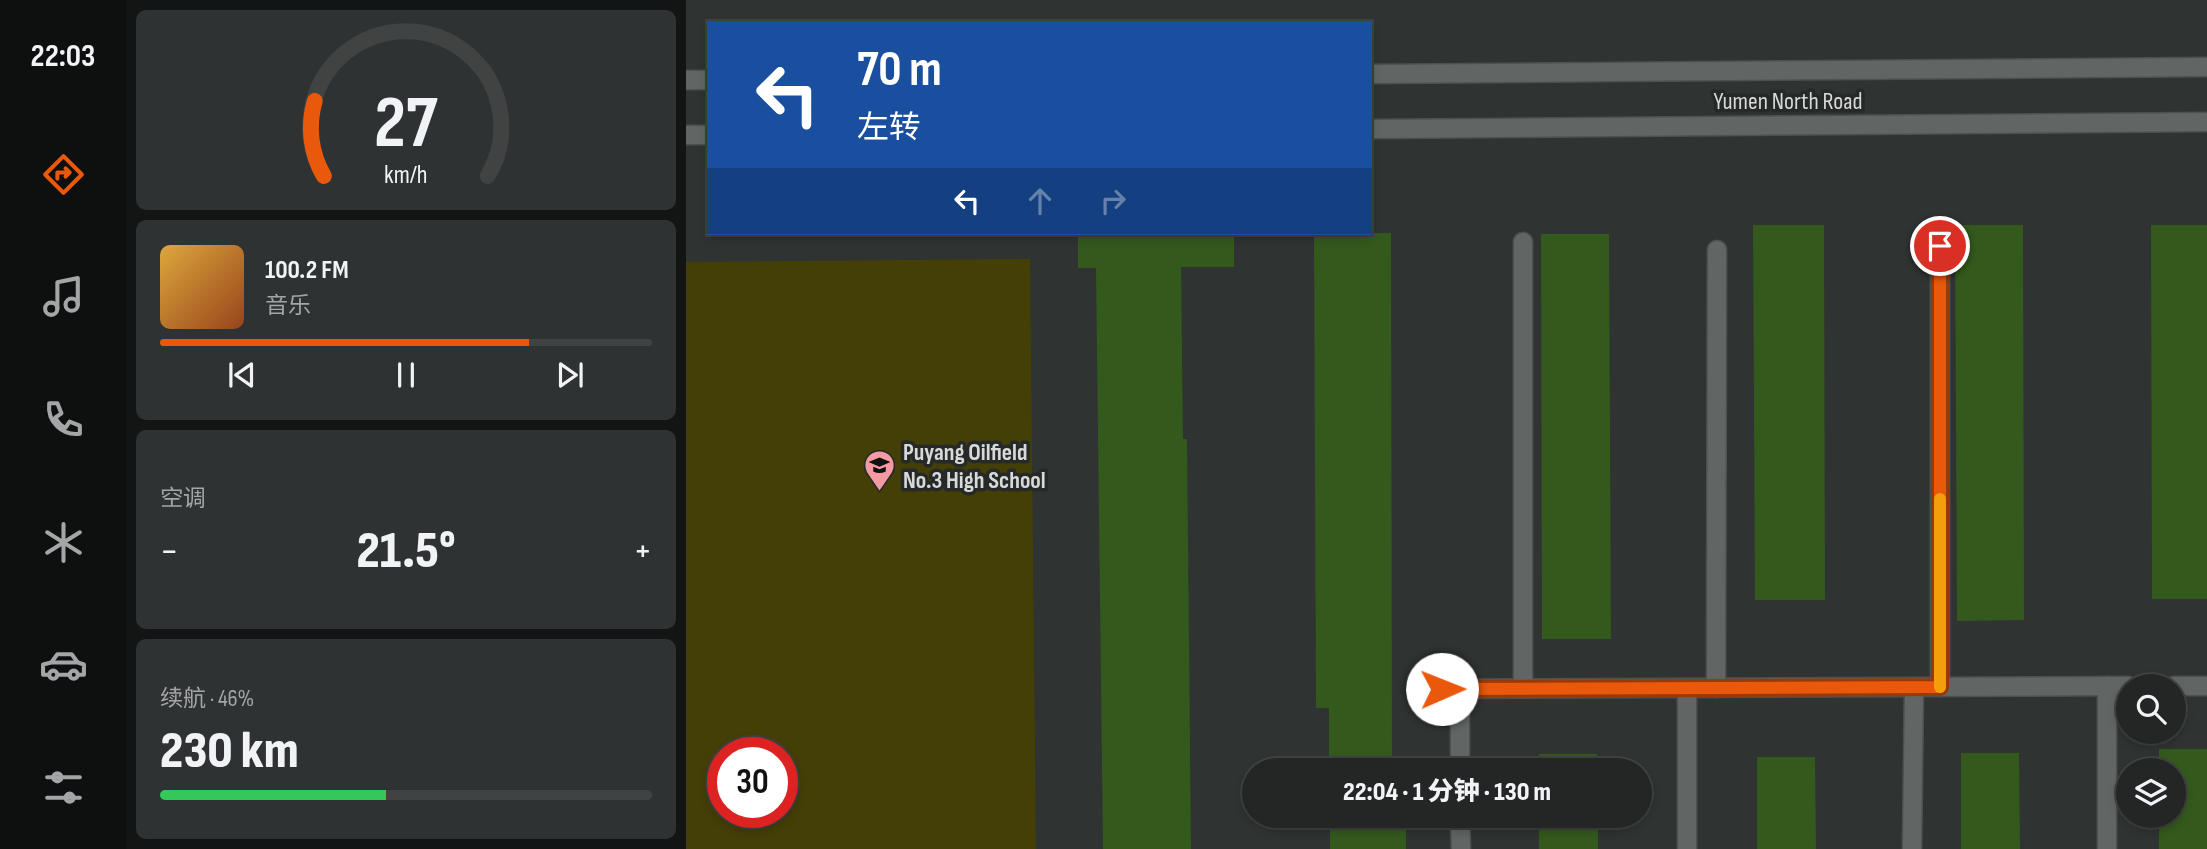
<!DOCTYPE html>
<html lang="zh">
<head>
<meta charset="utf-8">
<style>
  body { margin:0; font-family:"Sofia Sans Condensed","Noto Sans SC",sans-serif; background:#2f3232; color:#f1f3f6; height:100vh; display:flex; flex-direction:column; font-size:26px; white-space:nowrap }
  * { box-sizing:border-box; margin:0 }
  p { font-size:23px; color:#a3a5a7 }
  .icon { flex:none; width:38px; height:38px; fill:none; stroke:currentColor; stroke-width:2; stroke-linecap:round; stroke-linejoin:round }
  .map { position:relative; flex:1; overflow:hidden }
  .side { display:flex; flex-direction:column; gap:10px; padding:10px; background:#131514; width:560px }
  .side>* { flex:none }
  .top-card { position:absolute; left:21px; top:21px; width:665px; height:214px; border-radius:0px; box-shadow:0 4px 10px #0003,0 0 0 2px #404342; background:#1a4fa0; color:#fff; overflow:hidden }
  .fabs { position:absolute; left:1430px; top:674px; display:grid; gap:14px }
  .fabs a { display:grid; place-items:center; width:70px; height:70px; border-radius:50%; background:#232625; box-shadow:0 4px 10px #0003,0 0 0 2px #404342; font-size:35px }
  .speed { position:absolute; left:21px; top:737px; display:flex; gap:14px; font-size:35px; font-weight:700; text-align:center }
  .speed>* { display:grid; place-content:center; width:91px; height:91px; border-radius:50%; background:#232625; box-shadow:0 4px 10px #0003,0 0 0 2px #404342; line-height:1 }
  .speed .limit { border:10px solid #d22; background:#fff; color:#111 }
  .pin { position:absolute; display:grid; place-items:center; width:60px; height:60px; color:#fff; margin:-30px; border:4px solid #fff; border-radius:50%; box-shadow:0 2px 7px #0007 }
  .me { position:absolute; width:77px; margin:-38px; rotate:89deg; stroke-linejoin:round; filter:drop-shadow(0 0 5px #0008) }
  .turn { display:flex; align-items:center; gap:24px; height:147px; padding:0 35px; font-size:32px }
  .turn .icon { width:91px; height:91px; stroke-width:2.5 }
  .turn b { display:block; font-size:49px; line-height:60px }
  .lanes { display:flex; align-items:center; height:66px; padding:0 35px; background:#0003; justify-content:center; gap:35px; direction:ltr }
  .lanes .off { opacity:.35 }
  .big { font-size:52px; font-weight:800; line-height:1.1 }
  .side .tile { flex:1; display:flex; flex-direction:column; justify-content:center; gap:10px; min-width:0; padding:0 24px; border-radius:10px; background:#2f3232 }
  .side .dial { align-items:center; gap:0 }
  .dial svg { height:182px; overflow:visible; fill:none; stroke:#404342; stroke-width:7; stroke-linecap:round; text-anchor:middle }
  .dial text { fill:#f1f3f6; stroke:none }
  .song { display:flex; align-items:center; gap:21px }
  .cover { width:84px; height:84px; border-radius:10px; background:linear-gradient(135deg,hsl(40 70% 55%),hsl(20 70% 35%)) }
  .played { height:7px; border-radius:4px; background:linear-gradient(90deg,#ea580c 75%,#404342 75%) }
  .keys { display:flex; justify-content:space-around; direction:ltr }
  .heat { display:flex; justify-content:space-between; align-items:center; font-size:38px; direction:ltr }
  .charge { height:10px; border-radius:5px; background:linear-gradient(90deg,#34c759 46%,#404342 0) }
  .trip { position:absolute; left:556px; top:758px; width:410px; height:70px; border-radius:35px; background:#232625; box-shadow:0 4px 10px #0003,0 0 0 2px #404342; font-weight:800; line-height:70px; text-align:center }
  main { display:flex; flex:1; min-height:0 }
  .menu { display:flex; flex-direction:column; width:126px; justify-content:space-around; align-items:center; background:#0e0f0f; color:#a3a5a7 }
  .menu .icon { width:49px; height:49px }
  .menu .selected { color:#ea580c }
  .menu b { font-size:32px; color:#f1f3f6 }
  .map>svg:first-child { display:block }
</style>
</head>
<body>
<main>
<nav class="menu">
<b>22:03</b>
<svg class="icon selected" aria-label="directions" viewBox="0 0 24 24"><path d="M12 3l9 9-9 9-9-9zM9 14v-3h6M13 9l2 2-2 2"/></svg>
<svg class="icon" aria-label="music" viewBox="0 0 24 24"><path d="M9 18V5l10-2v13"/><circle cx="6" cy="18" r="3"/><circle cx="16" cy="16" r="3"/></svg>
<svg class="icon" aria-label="phone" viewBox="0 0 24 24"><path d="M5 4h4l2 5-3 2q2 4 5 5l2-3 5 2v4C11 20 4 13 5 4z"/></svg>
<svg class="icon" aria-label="climate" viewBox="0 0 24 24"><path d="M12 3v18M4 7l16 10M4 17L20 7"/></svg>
<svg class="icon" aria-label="car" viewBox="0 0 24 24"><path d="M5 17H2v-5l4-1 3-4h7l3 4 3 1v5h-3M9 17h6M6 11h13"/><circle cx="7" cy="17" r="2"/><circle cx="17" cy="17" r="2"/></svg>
<svg class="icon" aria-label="filters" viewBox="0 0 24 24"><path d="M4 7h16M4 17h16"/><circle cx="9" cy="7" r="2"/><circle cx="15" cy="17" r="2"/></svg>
</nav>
<section class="side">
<div class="tile dial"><svg viewBox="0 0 100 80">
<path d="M14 69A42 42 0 1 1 86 69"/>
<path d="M14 69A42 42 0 0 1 10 36" stroke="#ea580c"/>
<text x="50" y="56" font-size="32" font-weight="700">27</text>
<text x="50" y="72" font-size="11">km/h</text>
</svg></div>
<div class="tile">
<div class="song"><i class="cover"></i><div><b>100.2 FM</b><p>音乐</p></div></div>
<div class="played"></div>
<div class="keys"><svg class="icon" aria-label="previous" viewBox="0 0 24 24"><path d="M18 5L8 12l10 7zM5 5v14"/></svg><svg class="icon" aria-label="pause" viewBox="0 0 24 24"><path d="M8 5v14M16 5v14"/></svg><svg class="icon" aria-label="next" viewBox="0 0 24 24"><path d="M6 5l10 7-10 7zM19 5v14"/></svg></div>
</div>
<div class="tile"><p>空调</p>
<div class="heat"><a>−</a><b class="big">21.5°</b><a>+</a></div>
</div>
<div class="tile"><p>续航 · 46%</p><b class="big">230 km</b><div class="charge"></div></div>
</section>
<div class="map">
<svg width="1521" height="849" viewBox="0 0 1521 849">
  <rect width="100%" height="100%" fill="#2f3331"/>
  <path fill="#443f07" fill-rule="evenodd" d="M 344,259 L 350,849 L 0,849 L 0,262 ZM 37,752 L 96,752 L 96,812 L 37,812 Z"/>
  <g fill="#34591d">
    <polygon points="1067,225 1138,225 1139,600 1069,600"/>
    <polygon points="1269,225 1337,225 1338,620 1271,621"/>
    <polygon points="1465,225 1521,225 1521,599 1466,599"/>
    <polygon points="392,233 548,233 548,267 495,267 497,439 501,439 505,849 417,849 410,268 392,268"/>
    <polygon points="628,233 705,233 706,762 720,762 720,770 643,770 643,708 630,708"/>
    <polygon points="855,234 923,234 925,639 856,639"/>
    <polygon points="1473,749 1521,749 1521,849 1473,849 1473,816 1488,816 1488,770 1473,770"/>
    <polygon points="1275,753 1333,753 1334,849 1275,849"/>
    <polygon points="853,754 911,754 912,770 853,770"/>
    <polygon points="1071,757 1129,757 1130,849 1071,849"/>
    <rect x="644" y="816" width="76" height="33"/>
    <rect x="853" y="816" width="59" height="33"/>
  </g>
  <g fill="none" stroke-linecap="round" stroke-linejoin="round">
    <defs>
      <g id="minor">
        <polyline points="684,74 1521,67"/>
        <polyline points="0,80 23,80"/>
        <polyline points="684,129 1521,122"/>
        <polyline points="0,135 23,135"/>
        <polyline points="1421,686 1421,849"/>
        <polyline points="1488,686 1521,686"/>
        <polyline points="1254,687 1254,246"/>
        <polyline points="837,688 837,242"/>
        <polyline points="1030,688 1031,250"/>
        <polyline points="739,689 1442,686"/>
        <polyline points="774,689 774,770"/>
        <polyline points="774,816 775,849"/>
        <polyline points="1001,849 1001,688"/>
        <polyline points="1226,849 1228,687"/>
      </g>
    </defs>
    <use href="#minor" stroke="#4d504f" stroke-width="21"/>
    <use href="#minor" stroke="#616664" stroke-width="18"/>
  </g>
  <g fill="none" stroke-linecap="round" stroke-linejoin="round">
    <defs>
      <polyline id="route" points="756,689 1254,687 1254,246"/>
    </defs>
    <use href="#route" stroke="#983908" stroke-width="18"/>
    <use href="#route" stroke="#ea580c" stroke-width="12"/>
    <polyline stroke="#f59e0b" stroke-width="12" points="1254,499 1254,687"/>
  </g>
  <defs>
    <symbol id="school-pin" viewBox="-11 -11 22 30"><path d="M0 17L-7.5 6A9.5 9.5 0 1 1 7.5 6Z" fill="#f49aa2" stroke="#252927"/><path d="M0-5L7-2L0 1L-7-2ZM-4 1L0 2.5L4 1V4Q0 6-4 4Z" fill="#111"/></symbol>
  </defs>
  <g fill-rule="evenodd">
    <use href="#school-pin" x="176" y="448" width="35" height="47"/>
  </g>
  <g text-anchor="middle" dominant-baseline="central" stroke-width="7" stroke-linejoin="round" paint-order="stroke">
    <g font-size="24" fill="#d8dad9" stroke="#252927">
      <text x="1102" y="101">Yumen North Road</text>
    </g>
    <g font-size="24" font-weight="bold" fill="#d8dad9" stroke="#252927" text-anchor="start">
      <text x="217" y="452">Puyang Oilfield<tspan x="217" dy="28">No.3 High School</tspan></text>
    </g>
  </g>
</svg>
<div class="fabs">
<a><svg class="icon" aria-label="search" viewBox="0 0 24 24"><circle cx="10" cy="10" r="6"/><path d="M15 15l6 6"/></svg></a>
<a><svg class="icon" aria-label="layers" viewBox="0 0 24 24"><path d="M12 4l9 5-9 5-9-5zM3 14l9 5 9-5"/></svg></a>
</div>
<div class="speed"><div class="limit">30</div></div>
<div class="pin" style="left:1254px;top:246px;background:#d93025"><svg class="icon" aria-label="arrive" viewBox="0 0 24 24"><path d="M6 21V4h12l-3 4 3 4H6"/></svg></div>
<svg class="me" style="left:756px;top:689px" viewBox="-20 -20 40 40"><circle r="19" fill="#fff"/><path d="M0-13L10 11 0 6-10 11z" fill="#ea580c"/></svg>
<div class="trip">22:04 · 1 分钟 · 130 m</div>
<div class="top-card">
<div class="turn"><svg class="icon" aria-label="left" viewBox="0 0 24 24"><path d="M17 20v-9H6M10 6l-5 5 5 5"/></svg><div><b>70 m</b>左转</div></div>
<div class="lanes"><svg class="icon" aria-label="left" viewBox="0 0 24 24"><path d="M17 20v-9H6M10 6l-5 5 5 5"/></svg><svg class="icon off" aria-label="ahead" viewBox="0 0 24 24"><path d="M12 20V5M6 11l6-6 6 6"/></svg><svg class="icon off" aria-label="right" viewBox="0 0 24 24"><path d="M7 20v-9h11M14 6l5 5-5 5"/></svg></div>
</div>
</div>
</main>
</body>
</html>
